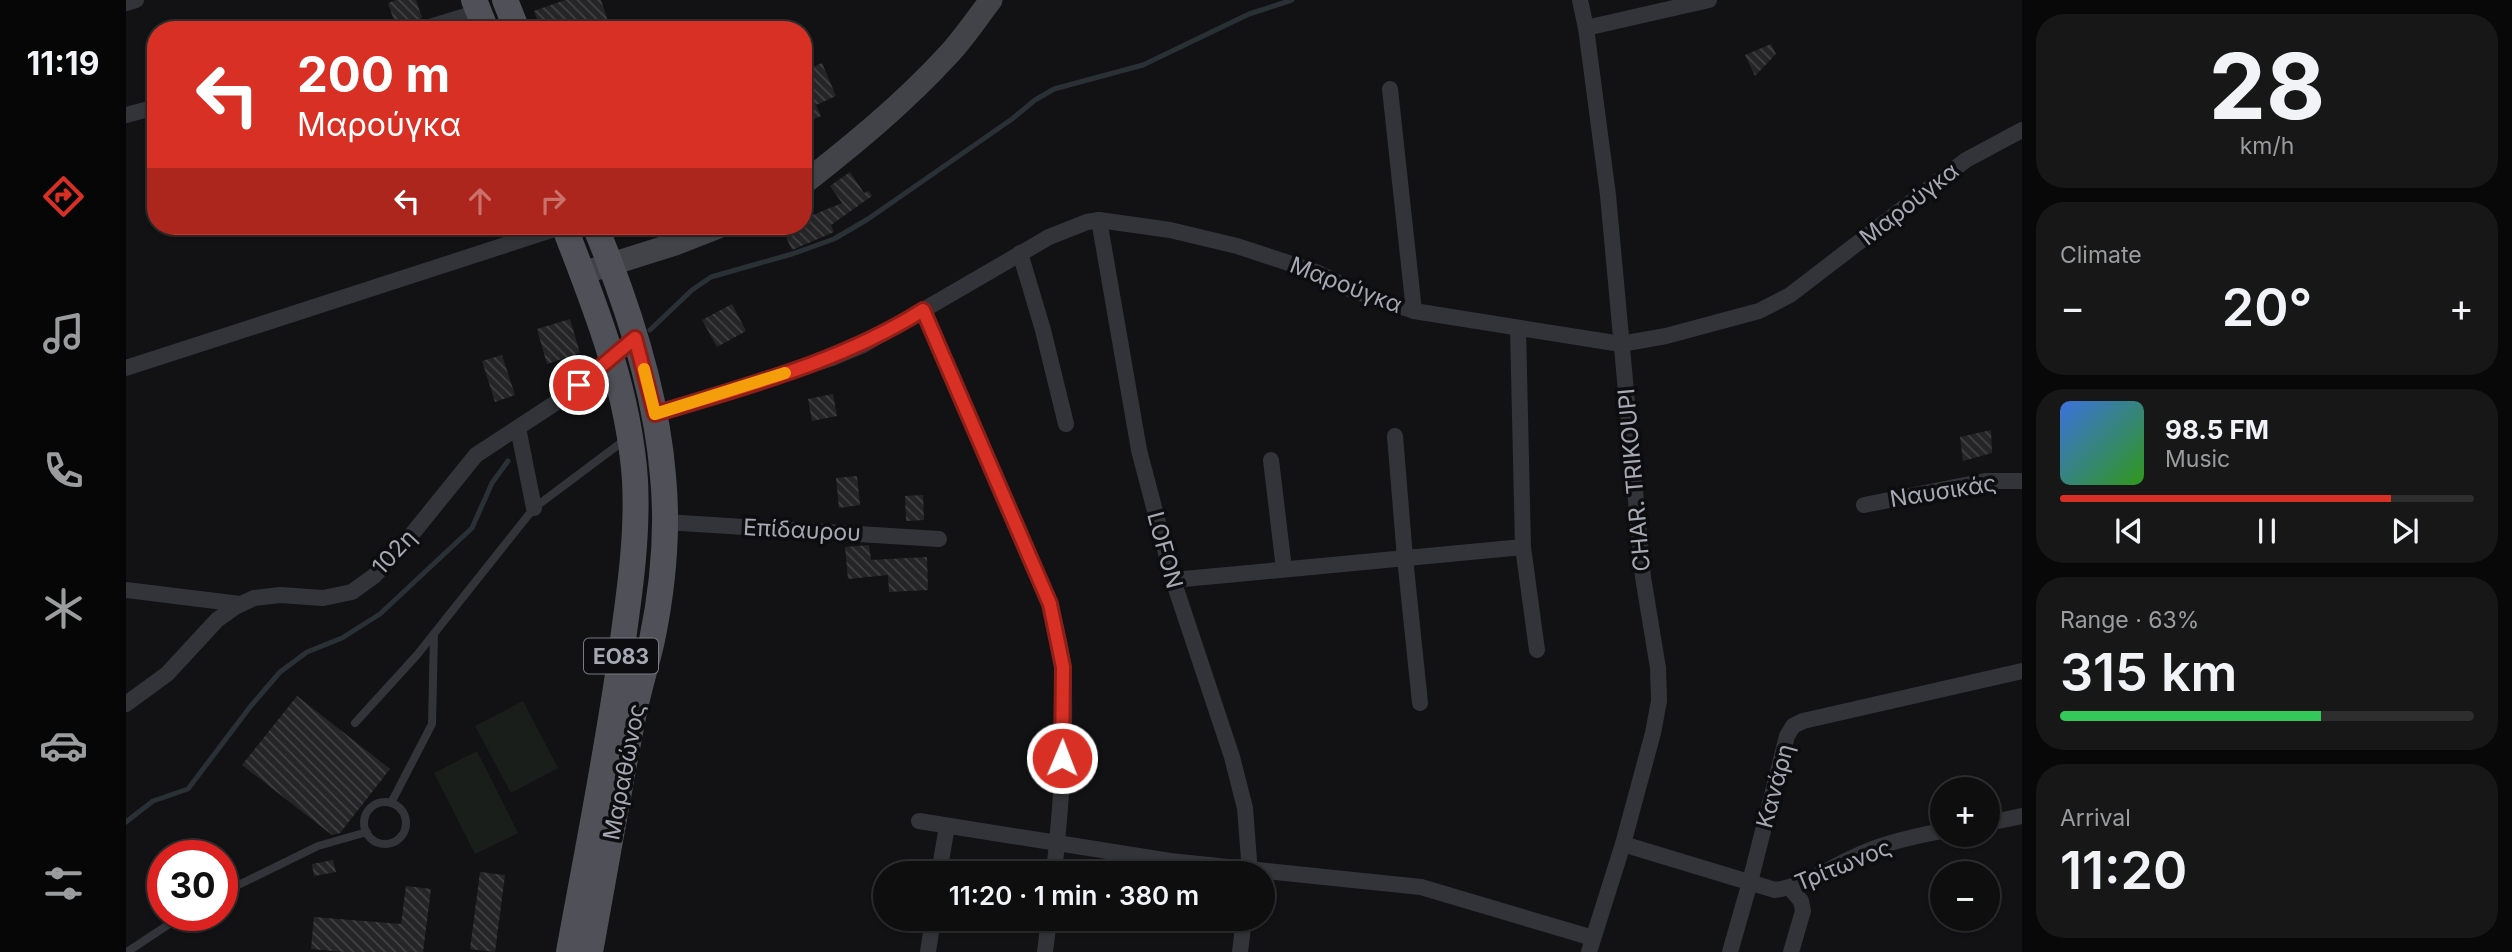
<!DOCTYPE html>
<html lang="en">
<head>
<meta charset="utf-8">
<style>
  body { margin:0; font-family:Inter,sans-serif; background:#171718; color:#f1f3f6; height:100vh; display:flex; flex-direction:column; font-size:26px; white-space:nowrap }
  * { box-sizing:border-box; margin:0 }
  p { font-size:23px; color:#9b9c9e }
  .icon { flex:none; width:38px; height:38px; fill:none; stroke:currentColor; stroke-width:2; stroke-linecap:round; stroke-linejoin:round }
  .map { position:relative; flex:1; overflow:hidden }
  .drawer { display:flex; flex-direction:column; gap:14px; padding:14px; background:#080808; width:490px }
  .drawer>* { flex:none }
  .banner { position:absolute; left:21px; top:21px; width:665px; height:214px; border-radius:28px; box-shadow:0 2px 5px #0004,0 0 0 2px #2e2e2f; background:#d93025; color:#fff; overflow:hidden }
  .fabs { position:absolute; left:1804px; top:777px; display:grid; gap:14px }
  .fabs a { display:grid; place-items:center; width:70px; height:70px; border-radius:50%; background:#0e0e0f; box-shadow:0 2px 5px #0004,0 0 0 2px #2e2e2f; font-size:35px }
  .speed { position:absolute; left:21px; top:840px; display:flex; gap:14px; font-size:35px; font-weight:700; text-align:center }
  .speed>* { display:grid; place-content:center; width:91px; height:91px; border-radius:50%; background:#0e0e0f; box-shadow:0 2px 5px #0004,0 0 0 2px #2e2e2f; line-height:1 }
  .speed .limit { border:10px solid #d22; background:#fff; color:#111 }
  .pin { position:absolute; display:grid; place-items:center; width:60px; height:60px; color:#fff; margin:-30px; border:4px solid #fff; border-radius:50%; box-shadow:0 2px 7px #0007 }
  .me { position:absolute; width:77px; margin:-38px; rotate:1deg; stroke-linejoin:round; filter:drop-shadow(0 0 5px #0008) }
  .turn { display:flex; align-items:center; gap:24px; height:147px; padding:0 35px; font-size:32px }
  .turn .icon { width:91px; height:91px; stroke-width:2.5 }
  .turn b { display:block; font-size:49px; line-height:60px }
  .lanes { display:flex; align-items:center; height:66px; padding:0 35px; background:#0003; justify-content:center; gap:35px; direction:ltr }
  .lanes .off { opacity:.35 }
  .big { font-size:52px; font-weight:600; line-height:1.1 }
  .drawer .widget { flex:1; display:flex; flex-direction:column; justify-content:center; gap:10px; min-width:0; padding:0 24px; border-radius:28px; background:#171718 }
  .drawer .dial { align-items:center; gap:0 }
  .dial b { font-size:91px; line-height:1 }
  .song { display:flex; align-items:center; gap:21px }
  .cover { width:84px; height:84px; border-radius:10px; background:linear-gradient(135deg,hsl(220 70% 55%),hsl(110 70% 35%)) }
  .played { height:7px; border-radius:4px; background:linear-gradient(90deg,#d93025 80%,#2e2e2f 80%) }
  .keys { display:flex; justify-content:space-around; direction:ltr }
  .heat { display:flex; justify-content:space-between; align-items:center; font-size:38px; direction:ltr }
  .charge { height:10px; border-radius:5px; background:linear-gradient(90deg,#34c759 63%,#2e2e2f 0) }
  .trip { position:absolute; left:747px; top:861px; width:402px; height:70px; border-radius:35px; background:#0e0e0f; box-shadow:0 2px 5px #0004,0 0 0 2px #2e2e2f; font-weight:600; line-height:70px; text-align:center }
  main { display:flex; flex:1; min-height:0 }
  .tab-bar { display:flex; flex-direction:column; width:126px; justify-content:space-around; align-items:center; background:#060606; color:#9b9c9e }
  .tab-bar .icon { width:49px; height:49px }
  .tab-bar .on { color:#d93025 }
  .tab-bar b { font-size:32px; color:#f1f3f6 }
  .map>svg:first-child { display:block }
</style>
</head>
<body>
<main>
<nav class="tab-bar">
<b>11:19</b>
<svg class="icon on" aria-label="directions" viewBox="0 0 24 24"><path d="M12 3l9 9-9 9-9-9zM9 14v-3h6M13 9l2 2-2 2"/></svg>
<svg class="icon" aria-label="music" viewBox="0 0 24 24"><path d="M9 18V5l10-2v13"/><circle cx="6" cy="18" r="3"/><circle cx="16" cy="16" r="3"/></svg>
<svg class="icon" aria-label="phone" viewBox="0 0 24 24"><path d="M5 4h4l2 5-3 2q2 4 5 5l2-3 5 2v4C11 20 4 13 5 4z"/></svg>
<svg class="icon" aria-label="climate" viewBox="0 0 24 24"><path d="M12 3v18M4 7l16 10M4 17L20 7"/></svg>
<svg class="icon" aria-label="car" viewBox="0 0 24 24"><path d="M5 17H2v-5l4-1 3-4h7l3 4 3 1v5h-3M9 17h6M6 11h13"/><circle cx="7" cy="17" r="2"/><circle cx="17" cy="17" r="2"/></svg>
<svg class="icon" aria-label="filters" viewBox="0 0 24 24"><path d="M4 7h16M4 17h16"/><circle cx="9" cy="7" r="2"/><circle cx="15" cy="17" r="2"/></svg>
</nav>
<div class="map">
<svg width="1896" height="952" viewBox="0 0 1896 952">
  <defs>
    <pattern id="building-back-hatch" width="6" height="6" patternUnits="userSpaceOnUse" patternTransform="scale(1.75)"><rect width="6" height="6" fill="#252528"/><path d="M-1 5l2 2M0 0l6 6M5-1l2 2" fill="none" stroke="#424245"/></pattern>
  </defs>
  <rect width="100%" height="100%" fill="#121214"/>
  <g fill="#191e1a">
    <polygon points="397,701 432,768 385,793 349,726"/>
    <polygon points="351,751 392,833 349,854 308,773"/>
  </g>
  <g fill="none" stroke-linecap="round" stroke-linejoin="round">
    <g stroke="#293137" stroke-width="5">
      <polyline points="524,330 566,290 585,277 666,254 708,239 742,219 886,119 909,100 928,89 1017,65 1123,14 1166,0"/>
      <polyline points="0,822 27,801 62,789 124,707 154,672 181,652 216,638 254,614 346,528 366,483 382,461"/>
    </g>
  </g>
  <g fill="url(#building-back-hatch)">
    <polygon points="270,0 290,0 296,18 287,22 284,30 271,30 262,3"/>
    <polygon points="439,0 475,0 485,30 415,30 408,11"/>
    <polygon points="1645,44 1650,54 1629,76 1619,55"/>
    <polygon points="696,63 710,96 690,105 695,116 682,122 677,111 677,78 682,88 687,86 680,70"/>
    <polygon points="724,172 738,193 743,191 746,196 705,225 708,232 666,250 655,226 677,226 677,219 716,203 704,186"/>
    <polygon points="606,304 620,331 591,347 576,320"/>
    <polygon points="444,319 454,353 421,364 411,329"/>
    <polygon points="376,355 389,395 369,402 356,361"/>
    <polygon points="707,394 711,416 686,421 682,399"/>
    <polygon points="1865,430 1866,453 1837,461 1834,437"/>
    <polygon points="731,476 734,505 713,508 710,478"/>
    <polygon points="797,495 798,520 780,521 779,496"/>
    <polygon points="743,545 745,560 801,557 802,590 763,592 762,575 722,579 719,547"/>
    <polygon points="171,696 264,769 214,833 206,835 116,765"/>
    <polygon points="207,860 210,872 188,876 186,864"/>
    <polygon points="354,872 379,875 369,952 344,949"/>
    <polygon points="280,886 305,889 297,952 218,952 185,949 188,917 275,924"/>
  </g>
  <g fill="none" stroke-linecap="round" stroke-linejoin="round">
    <g stroke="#333439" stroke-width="8">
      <polyline points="229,723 291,655 408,508 500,439"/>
      <circle cx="259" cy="823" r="21"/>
      <polyline points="265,803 306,724 308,634"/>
      <polyline points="96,893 192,846 241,832"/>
      <polyline points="1,952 57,915"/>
    </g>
    <g stroke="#333439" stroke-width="16">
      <polyline points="1454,0 1460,28 1482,195 1517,577 1532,668 1533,701 1527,733 1497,844 1463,952"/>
      <polyline points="0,3 10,0"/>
      <polyline points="1460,28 1583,0"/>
      <polyline points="294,30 353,12"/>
      <polyline points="1264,89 1288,311"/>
      <polyline points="0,115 30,107"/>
      <polyline points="973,220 1013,450 1047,580 1106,757 1119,808 1124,873"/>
      <polyline points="894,253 917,330 940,424"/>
      <path d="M 797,310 L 924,604 C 929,625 936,647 937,668 C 941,734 935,807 928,873"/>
      <polyline points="1392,328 1397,547 1411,650"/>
      <polyline points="0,368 438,226"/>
      <polyline points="529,414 706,358 737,345 923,237 961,222 973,220 1044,230 1111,246 1190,272 1228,291 1288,311 1495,344 1540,336 1633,311 1664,295 1840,160 1896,130"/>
      <polyline points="392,428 408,508"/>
      <polyline points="1269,436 1279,558 1294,703"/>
      <polyline points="1145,460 1158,569"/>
      <polyline points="1738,505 1859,481 1896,481"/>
      <polyline points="539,522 813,539"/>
      <polyline points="1047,580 1397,547"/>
      <polyline points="0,590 114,604"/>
      <polyline points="0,704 41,674 91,620 109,607 128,598 154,595 197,598 226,592 248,576 274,549 350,455 437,398 509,338"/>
      <polyline points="793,821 1044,861 1295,887 1467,938"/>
      <polyline points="1862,823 1896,816"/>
      <path d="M 1497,844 L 1649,890 C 1679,886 1701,869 1728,857 C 1753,844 1789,836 1816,831"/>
      <polyline points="813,873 821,826"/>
      <polyline points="1664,888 1675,901 1677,911 1665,952"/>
      <polyline points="802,952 807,919"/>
      <polyline points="919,952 923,919"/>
      <polyline points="1114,952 1118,919"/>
      <polyline points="1604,952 1624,882 1661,736 1667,726 1677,721 1896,671"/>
    </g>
    <g stroke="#424349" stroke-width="23">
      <path d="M 677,184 C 728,144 778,103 822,55 C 838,38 851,18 865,0"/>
      <polyline points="457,273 549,244 595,226"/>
    </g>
    <g stroke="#505158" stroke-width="26">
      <polyline points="348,0 360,30"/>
      <polyline points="379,0 391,30"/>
      <path d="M 438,226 C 470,308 503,391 509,480 C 512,539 503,596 495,654 C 481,754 461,853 443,952"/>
      <path d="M 464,952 C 478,875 491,799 506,722 C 511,694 520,667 526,640 C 537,587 542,529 537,476 C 530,390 502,305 469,226"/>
    </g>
  </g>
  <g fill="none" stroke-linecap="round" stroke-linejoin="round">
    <defs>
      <path id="route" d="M 453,385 L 509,338 L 529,414 C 620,386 715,362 797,310 L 924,604 L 937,667 L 936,758"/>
    </defs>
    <use href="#route" stroke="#8d1f18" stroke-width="18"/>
    <use href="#route" stroke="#d93025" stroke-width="12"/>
    <polyline stroke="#f59e0b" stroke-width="12" points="518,369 529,414 659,373"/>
  </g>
  <g text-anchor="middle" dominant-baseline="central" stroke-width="7" stroke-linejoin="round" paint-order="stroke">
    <rect fill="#0d0d0f" stroke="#777a82" stroke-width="2" x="458" y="638.5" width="74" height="35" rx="5"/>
    <g font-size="21" font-weight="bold" fill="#a4a9b4">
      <text x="495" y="656">ΕΟ83</text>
    </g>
    <g font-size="23" fill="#a4a9b4" stroke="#0d0d0f">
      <text transform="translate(1783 204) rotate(-38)">Μαρούγκα</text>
      <text transform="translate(1220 285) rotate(21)">Μαρούγκα</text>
      <text transform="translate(1508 480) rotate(-95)">CHAR. TRIKOUPI</text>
      <text transform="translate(1817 491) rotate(-9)">Ναυσικάς</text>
      <text transform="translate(676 530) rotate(3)">Επίδαυρου</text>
      <text transform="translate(1039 550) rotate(75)">LOFON</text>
      <text transform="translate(268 552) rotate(-47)">102η</text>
      <text transform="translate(498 772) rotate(-79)">Μαραθώνος</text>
      <text transform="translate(1649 786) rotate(-75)">Κανάρη</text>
      <text transform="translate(1717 865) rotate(-22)">Τρίτωνος</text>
    </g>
  </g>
</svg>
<div class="fabs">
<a>+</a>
<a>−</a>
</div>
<div class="speed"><div class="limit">30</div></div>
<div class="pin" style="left:453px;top:385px;background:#d93025"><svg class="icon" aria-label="arrive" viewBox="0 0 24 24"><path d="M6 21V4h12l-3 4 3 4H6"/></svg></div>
<svg class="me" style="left:936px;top:758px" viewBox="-20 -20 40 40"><circle r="17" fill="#d93025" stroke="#fff" stroke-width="3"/><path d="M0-11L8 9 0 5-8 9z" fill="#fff"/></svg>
<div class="trip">11:20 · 1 min · 380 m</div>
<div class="banner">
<div class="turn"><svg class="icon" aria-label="left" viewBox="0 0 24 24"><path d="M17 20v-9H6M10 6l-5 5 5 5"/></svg><div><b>200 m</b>Μαρούγκα</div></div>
<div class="lanes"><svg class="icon" aria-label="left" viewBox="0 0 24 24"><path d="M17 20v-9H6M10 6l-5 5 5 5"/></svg><svg class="icon off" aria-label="ahead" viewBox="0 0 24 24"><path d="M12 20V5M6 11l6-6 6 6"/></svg><svg class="icon off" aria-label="right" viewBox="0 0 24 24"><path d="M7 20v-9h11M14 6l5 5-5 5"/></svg></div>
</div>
</div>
<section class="drawer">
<div class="widget dial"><b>28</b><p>km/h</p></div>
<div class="widget"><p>Climate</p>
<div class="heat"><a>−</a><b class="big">20°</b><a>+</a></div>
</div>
<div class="widget">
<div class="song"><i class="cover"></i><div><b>98.5 FM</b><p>Music</p></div></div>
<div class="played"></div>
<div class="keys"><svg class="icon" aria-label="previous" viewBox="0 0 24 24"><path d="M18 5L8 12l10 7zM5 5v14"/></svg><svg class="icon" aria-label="pause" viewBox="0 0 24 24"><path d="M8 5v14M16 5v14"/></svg><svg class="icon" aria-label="next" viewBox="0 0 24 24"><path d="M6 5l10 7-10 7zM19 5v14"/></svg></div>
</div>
<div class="widget"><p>Range · 63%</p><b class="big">315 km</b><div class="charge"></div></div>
<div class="widget"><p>Arrival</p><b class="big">11:20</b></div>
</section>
</main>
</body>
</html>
